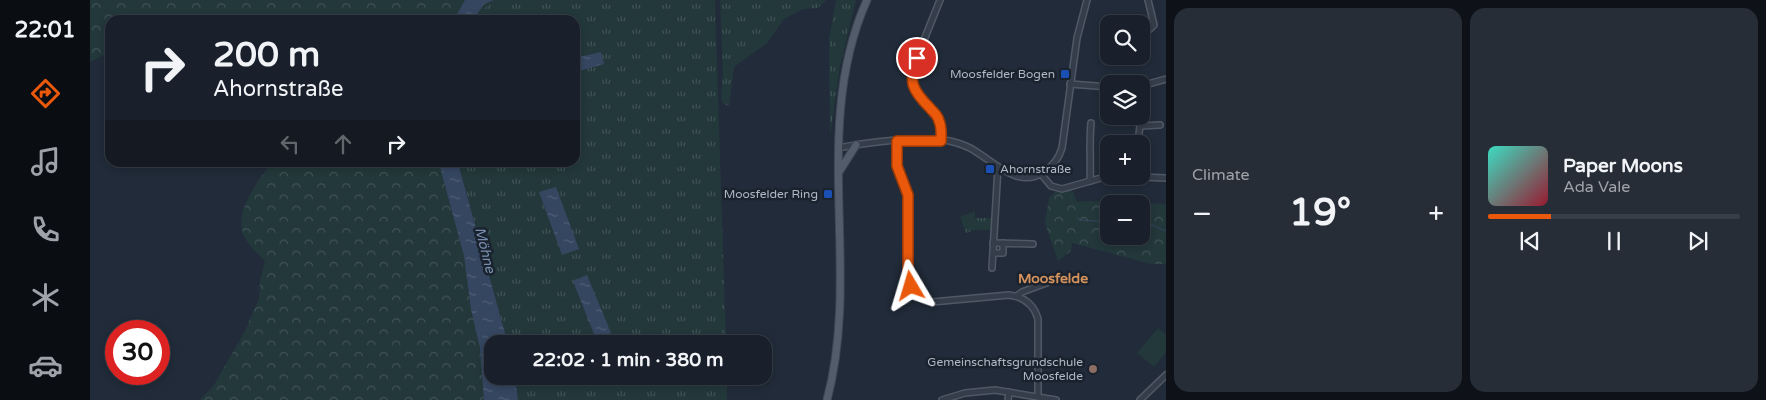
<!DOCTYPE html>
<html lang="en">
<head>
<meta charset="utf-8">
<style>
  body { margin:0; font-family:"Varela Round",sans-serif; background:#262d37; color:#f1f3f6; height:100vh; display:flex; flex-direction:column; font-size:19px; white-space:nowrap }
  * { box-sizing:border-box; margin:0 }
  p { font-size:16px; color:#9fa3a9 }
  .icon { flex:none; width:28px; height:28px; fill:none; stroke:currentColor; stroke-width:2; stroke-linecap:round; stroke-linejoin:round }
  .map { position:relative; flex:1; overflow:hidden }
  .drawer { display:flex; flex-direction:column; gap:8px; padding:8px; background:#0e1218; width:600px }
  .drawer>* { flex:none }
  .hud { position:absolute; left:15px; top:15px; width:475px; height:152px; border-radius:15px; box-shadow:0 2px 8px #0003,0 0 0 1px #373e47; background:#19202b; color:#f1f3f6; overflow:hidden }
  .tools { position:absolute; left:1010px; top:15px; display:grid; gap:10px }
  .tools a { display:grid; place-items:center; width:50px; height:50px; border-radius:10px; background:#19202b; box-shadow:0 2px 8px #0003,0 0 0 1px #373e47; font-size:25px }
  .speed { position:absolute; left:15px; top:320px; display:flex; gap:10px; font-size:25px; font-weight:700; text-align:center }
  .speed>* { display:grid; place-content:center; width:65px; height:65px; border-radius:50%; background:#19202b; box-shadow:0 2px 8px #0003,0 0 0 1px #373e47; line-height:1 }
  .speed .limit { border:8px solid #d22; background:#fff; color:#111 }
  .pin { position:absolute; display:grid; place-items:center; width:42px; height:42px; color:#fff; margin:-21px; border:2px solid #fff; border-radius:50%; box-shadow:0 1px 5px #0007 }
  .me { position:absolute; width:55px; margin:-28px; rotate:353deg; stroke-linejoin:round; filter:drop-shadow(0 0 4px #0008) }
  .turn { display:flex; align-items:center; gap:18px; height:105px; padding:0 25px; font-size:22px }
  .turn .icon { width:65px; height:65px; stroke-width:2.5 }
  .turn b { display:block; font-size:35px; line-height:42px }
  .lanes { display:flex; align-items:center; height:48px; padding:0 25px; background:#0003; justify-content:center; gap:25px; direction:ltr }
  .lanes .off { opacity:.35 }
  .big { font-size:38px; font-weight:800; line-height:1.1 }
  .drawer .widget { flex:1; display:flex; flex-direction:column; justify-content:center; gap:8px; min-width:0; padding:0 18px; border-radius:15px; background:#262d37 }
  .song { display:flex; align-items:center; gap:15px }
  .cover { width:60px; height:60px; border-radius:8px; background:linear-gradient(135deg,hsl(170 70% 55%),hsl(350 70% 35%)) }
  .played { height:5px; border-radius:2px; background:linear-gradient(90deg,#ea580c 25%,#373e47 25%) }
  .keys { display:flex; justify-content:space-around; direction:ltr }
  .heat { display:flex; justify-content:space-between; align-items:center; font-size:28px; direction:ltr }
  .drawer .tiles { flex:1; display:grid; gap:8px; grid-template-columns:repeat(2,1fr) }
  .trip { position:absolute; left:394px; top:335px; width:288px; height:50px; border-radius:15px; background:#19202b; box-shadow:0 2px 8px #0003,0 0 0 1px #373e47; font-weight:800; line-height:50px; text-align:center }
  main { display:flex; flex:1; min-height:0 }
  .tab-bar { display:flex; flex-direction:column; width:90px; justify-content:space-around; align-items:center; background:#0a0d11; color:#9fa3a9 }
  .tab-bar .icon { width:35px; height:35px }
  .tab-bar .selected { color:#ea580c }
  .tab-bar b { font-size:22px; color:#f1f3f6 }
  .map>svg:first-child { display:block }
</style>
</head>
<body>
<main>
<nav class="tab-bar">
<b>22:01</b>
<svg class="icon selected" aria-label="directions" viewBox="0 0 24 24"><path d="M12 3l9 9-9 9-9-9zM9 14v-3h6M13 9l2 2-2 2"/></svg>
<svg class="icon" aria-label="music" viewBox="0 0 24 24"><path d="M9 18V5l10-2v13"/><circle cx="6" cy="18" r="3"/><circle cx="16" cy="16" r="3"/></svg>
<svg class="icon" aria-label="phone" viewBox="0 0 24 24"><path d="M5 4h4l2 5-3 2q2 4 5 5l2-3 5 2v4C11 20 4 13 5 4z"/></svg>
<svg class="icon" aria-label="climate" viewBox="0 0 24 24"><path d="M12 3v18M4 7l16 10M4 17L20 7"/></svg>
<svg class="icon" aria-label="car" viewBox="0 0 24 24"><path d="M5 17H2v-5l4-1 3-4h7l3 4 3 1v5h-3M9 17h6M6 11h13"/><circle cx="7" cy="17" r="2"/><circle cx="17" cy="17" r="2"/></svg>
</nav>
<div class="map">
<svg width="1076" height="400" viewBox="0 0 1076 400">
  <defs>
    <pattern id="grass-tufts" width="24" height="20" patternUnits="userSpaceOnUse" patternTransform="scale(1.25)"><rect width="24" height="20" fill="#23383b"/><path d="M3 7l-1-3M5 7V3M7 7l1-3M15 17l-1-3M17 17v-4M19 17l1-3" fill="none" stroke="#405356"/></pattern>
    <pattern id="forest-crowns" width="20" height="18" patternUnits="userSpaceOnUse" patternTransform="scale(1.25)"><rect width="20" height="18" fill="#23383b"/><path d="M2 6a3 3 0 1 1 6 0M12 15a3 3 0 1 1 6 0" fill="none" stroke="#405356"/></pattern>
    <pattern id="water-ripples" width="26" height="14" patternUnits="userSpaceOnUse" patternTransform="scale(1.25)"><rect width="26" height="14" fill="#354661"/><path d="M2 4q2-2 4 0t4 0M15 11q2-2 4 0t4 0" fill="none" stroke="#505f76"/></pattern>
  </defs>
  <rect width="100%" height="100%" fill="#212b39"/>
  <g fill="url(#grass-tufts)">
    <polygon points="404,0 625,0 636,344 418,344 368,163 485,162 485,20 383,20 394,4"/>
    <polygon points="630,0 736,0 728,8 713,9 694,19 677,43 644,67 639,107 632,102 631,97 633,73"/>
    <polygon points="746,0 766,0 750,66 740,137 739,39"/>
    <polygon points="885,211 885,218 901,218 901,230 884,230 876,233 870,217"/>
    <polygon points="425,376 637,376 637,400 428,400"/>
  </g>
  <g fill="url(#forest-crowns)" fill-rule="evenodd">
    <polygon points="0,0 406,0 392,10 384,20 20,20 20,52 0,62"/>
    <path d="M 182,163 L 367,163 L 402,344 L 402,376 L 427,400 L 110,400 L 124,385 L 155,331 L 169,298 L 170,281 L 175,261 C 169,254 159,247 155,238 C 142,214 167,181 182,163 Z"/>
    <path d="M 982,190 L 987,202 L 995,201 L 1076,204 L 1076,264 L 1061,264 L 982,243 L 981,251 L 968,261 L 955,223 L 959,198 L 965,192 ZM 1019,204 L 1051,204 L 1051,236 L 1019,236 Z"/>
  </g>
  <polygon fill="#23383b" points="1068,328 1076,334 1076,352 1064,367 1047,353"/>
  <g fill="url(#water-ripples)">
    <polygon points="375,0 404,0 394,4 383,20 364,20"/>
    <polygon points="511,52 514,64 485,72 485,58"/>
    <polygon points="349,163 368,163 418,344 402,344 402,376 425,376 428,400 394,400 390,348 381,309 374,256"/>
    <polygon points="466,187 489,249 472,255 449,192"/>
    <polygon points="497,275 521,333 506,339 483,281"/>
  </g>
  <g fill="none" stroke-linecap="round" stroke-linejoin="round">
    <g stroke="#354661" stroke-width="1">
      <polyline points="987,218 991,220 1019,222"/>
      <path d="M 1051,222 C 1061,223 1067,228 1076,231"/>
    </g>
    <defs>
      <g id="minor">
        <polyline points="850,0 824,65 822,77 826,93 849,121 851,141"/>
        <polyline points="1051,34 1060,29 1064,25 1058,0"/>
        <polyline points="980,84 1019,87"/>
        <polyline points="1051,86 1076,79"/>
        <polyline points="1045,116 1050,126 1049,134"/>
        <polyline points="1050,126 1070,125"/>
        <path d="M 807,141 L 807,166 L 816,188 L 819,202 L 818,271 C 819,287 826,298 842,302 L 919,295 C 935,297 944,305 948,319 L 948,397"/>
        <path d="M 748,148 C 781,142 827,136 860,141 C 868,143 878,146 885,151 C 905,163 929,189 954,172 C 963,166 969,158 972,148 L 987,38 L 997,0"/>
        <polyline points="951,174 961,186 972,189 1011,178 1023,176 1076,178"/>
        <path d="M 1000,181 C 1001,162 999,142 1001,123"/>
        <polyline points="903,243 943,244"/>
        <polyline points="903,253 913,253 913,243"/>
        <polyline points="902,268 908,167"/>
        <polyline points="927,296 932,292 970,278"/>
        <polyline points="852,400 875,393 905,390 966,400"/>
        <polyline points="918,400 919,392"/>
        <polyline points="1050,400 1076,375"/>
      </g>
      <g id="major">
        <polyline points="749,172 766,145"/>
        <path d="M 737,400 C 772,269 720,127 777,0"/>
      </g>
    </defs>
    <use href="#minor" stroke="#505865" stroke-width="8"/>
    <use href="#major" stroke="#3e4653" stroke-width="9"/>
    <use href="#minor" stroke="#353d4a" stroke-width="5"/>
    <use href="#major" stroke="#535c6a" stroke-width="7"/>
  </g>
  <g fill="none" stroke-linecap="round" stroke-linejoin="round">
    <defs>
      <path id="route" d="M 821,286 L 818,271 L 818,195 L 807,166 L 807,141 L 851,141 C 851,134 852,127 849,121 C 848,115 843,112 840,108 C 822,90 818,82 827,58"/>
    </defs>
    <use href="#route" stroke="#983908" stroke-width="12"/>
    <use href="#route" stroke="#ea580c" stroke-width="9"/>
  </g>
  <g fill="#1a4fb4" stroke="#1a222e" stroke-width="2">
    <rect x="970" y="69" width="10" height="10" rx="2.5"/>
    <rect x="895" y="164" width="10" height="10" rx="2.5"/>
    <rect x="733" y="189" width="10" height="10" rx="2.5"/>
  </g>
  <circle fill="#8d6e63" stroke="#1a222e" stroke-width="2" cx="1003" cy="369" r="5"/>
  <g text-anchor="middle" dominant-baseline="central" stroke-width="5" stroke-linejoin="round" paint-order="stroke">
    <g font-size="12" fill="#b0b8c6" stroke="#1a222e" text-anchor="end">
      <text x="965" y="74">Moosfelder Bogen</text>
      <text x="910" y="169" text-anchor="start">Ahornstraße</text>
      <text x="728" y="194">Moosfelder Ring</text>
      <text x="993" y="362">Gemeinschaftsgrundschule<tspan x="993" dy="14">Moosfelde</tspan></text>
    </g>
    <g font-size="14" font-style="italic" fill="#778eae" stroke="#1a222e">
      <text transform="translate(395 250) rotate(76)">Möhne</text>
    </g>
    <g font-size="14" font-weight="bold" fill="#d4925d" stroke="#1a222e">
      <text x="963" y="278">Moosfelde</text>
    </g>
  </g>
</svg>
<div class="tools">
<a><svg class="icon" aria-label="search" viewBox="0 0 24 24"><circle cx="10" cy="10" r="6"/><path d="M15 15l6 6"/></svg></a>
<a><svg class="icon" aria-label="layers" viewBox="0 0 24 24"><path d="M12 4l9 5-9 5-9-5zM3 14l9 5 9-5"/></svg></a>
<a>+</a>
<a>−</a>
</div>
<div class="speed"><div class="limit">30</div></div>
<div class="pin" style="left:827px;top:58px;background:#d93025"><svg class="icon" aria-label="arrive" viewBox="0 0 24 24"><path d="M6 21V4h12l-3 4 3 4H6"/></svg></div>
<svg class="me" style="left:821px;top:286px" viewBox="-20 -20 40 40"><path d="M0-17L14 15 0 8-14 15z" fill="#ea580c" stroke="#fff" stroke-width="4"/></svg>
<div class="trip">22:02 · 1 min · 380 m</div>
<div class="hud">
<div class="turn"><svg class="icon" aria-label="right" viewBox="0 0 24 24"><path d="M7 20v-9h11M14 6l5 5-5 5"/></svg><div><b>200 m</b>Ahornstraße</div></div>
<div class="lanes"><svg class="icon off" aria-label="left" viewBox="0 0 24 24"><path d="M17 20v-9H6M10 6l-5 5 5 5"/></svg><svg class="icon off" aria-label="ahead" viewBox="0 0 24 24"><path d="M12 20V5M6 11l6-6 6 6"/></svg><svg class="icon" aria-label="right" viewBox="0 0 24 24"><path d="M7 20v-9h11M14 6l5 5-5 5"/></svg></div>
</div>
</div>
<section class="drawer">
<div class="tiles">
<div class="widget"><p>Climate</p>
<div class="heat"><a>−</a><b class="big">19°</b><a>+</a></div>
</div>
<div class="widget">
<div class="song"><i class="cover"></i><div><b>Paper Moons</b><p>Ada Vale</p></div></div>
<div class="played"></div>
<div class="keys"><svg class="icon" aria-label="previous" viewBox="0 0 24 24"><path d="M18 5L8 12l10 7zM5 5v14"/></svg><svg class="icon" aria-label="pause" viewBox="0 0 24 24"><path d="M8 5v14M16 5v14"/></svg><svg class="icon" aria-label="next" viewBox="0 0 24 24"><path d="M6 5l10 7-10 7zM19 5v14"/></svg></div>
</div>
</div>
</section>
</main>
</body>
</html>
